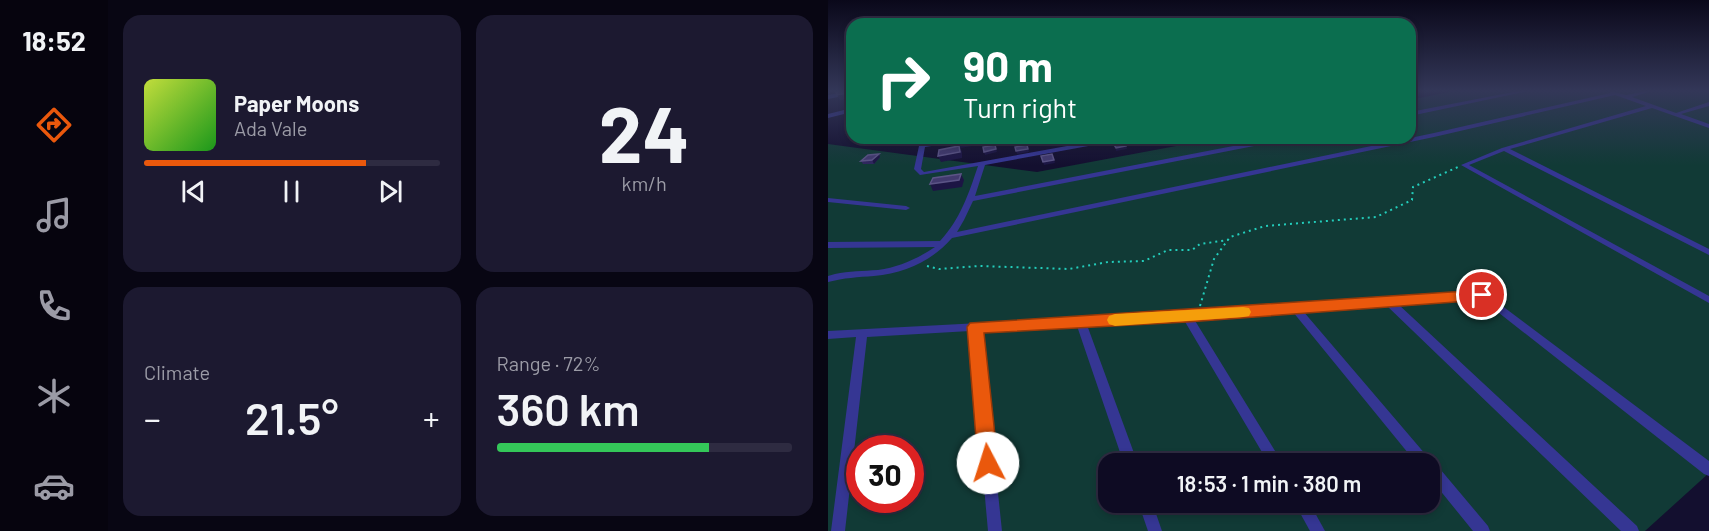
<!DOCTYPE html>
<html lang="en">
<head>
<meta charset="utf-8">
<style>
  body { margin:0; font-family:Barlow,sans-serif; background:#1c1930; color:#f1f3f6; height:100vh; display:flex; flex-direction:column; font-size:22px; white-space:nowrap }
  * { box-sizing:border-box; margin:0 }
  p { font-size:20px; color:#9b9ba6 }
  .icon { flex:none; width:33px; height:33px; fill:none; stroke:currentColor; stroke-width:2; stroke-linecap:round; stroke-linejoin:round }
  .map { position:relative; flex:1; overflow:hidden }
  .side { display:flex; flex-direction:column; gap:15px; padding:15px; background:#080613; width:720px }
  .side>* { flex:none }
  .banner { position:absolute; left:18px; top:18px; width:570px; height:126px; border-radius:18px; box-shadow:0 3px 9px #0003,0 0 0 2px #2e2b41; background:#0b6e4f; color:#fff; overflow:hidden }
  .speed { position:absolute; left:18px; top:435px; display:flex; gap:12px; font-size:30px; font-weight:700; text-align:center }
  .speed>* { display:grid; place-content:center; width:78px; height:78px; border-radius:50%; background:#0e0b23; box-shadow:0 3px 9px #0003,0 0 0 2px #2e2b41; line-height:1 }
  .speed .limit { border:9px solid #d22; background:#fff; color:#111 }
  .pin { position:absolute; display:grid; place-items:center; width:51px; height:51px; color:#fff; margin:-26px; border:3px solid #fff; border-radius:50%; box-shadow:0 2px 6px #0007 }
  .me { position:absolute; width:66px; margin:-33px; rotate:355deg; stroke-linejoin:round; filter:drop-shadow(0 0 4px #0008) }
  .turn { display:flex; align-items:center; gap:21px; height:126px; padding:0 18px; font-size:27px }
  .turn .icon { width:78px; height:78px; stroke-width:2.5 }
  .turn b { display:block; font-size:42px; line-height:51px }
  .big { font-size:45px; font-weight:600; line-height:1.1 }
  .side .widget { flex:1; display:flex; flex-direction:column; justify-content:center; gap:9px; min-width:0; padding:0 21px; border-radius:18px; background:#1c1930 }
  .side .dial { align-items:center; gap:0 }
  .dial b { font-size:78px; line-height:1 }
  .song { display:flex; align-items:center; gap:18px }
  .cover { width:72px; height:72px; border-radius:9px; background:linear-gradient(135deg,hsl(70 70% 55%),hsl(120 70% 35%)) }
  .played { height:6px; border-radius:3px; background:linear-gradient(90deg,#ea580c 75%,#2e2b41 75%) }
  .keys { display:flex; justify-content:space-around; direction:ltr }
  .heat { display:flex; justify-content:space-between; align-items:center; font-size:33px; direction:ltr }
  .charge { height:9px; border-radius:4px; background:linear-gradient(90deg,#34c759 72%,#2e2b41 0) }
  .side .tiles { flex:1; display:grid; gap:15px; grid-template-columns:repeat(2,1fr) }
  .trip { position:absolute; left:270px; top:453px; width:342px; height:60px; border-radius:18px; background:#0e0b23; box-shadow:0 3px 9px #0003,0 0 0 2px #2e2b41; font-weight:600; line-height:60px; text-align:center }
  main { display:flex; flex:1; min-height:0 }
  .dock { display:flex; flex-direction:column; width:108px; justify-content:space-around; align-items:center; background:#06040e; color:#9b9ba6 }
  .dock .icon { width:42px; height:42px }
  .dock .on { color:#ea580c }
  .dock b { font-size:27px; color:#f1f3f6 }
  .map>svg:first-child { display:block }
</style>
</head>
<body>
<main>
<nav class="dock">
<b>18:52</b>
<svg class="icon on" aria-label="directions" viewBox="0 0 24 24"><path d="M12 3l9 9-9 9-9-9zM9 14v-3h6M13 9l2 2-2 2"/></svg>
<svg class="icon" aria-label="music" viewBox="0 0 24 24"><path d="M9 18V5l10-2v13"/><circle cx="6" cy="18" r="3"/><circle cx="16" cy="16" r="3"/></svg>
<svg class="icon" aria-label="phone" viewBox="0 0 24 24"><path d="M5 4h4l2 5-3 2q2 4 5 5l2-3 5 2v4C11 20 4 13 5 4z"/></svg>
<svg class="icon" aria-label="climate" viewBox="0 0 24 24"><path d="M12 3v18M4 7l16 10M4 17L20 7"/></svg>
<svg class="icon" aria-label="car" viewBox="0 0 24 24"><path d="M5 17H2v-5l4-1 3-4h7l3 4 3 1v5h-3M9 17h6M6 11h13"/><circle cx="7" cy="17" r="2"/><circle cx="17" cy="17" r="2"/></svg>
</nav>
<section class="side">
<div class="tiles">
<div class="widget">
<div class="song"><i class="cover"></i><div><b>Paper Moons</b><p>Ada Vale</p></div></div>
<div class="played"></div>
<div class="keys"><svg class="icon" aria-label="previous" viewBox="0 0 24 24"><path d="M18 5L8 12l10 7zM5 5v14"/></svg><svg class="icon" aria-label="pause" viewBox="0 0 24 24"><path d="M8 5v14M16 5v14"/></svg><svg class="icon" aria-label="next" viewBox="0 0 24 24"><path d="M6 5l10 7-10 7zM19 5v14"/></svg></div>
</div>
<div class="widget dial"><b>24</b><p>km/h</p></div>
<div class="widget"><p>Climate</p>
<div class="heat"><a>−</a><b class="big">21.5°</b><a>+</a></div>
</div>
<div class="widget"><p>Range · 72%</p><b class="big">360 km</b><div class="charge"></div></div>
</div>
</section>
<div class="map">
<svg width="881" height="531" viewBox="0 0 881 531">
  <rect width="100%" height="100%" fill="#130f2f"/>
  <path fill="#113a36" fill-rule="evenodd" d="M 625,91 L 881,91 L 881,473 L 817,531 L 0,531 L 0,144 L 209,172 L 391,138 L 582,138 L 582,100 ZM 32,448 L 82,448 L 82,500 L 32,500 ZM 280,464 L 602,464 L 602,502 L 280,502 Z"/>
  <g fill="none" stroke-linecap="round" stroke-linejoin="round">
    <g stroke="#23cdbb" stroke-width="2" stroke-dasharray="2 4" stroke-linecap="butt">
      <polyline points="99,266 111,269 151,266 241,269 280,262 316,261 340,250 364,250 372,244 400,240"/>
      <polyline points="372,306 386,259 402,237 437,226 548,217 584,200 585,187 630,167"/>
    </g>
    <g fill="#353693" fill-rule="evenodd">
      <polygon points="22,91 24,91 24,94 0,99 0,95"/>
      <polygon points="690,91 700,91 582,116 582,112"/>
      <path d="M 783,91 L 798,95 L 817,91 L 824,91 L 804,97 L 848,113 L 881,102 L 881,106 L 853,114 L 881,124 L 881,128 L 824,108 L 682,149 L 881,249 L 881,255 L 676,151 L 641,165 L 881,296 L 881,303 L 633,165 L 674,148 L 818,106 L 787,95 L 606,137 L 124,238 C 104,261 77,273 46,276 C 30,277 16,278 0,282 L 0,276 L 7,274 C 21,271 35,271 50,270 C 71,267 89,259 107,247 L 0,248 L 0,242 L 112,241 C 132,220 141,193 150,166 L 92,175 L 86,169 L 91,146 L 86,138 L 92,138 L 96,144 L 131,138 L 145,138 L 142,140 L 97,147 L 93,169 L 96,172 L 283,138 L 296,138 L 293,140 L 157,165 L 147,196 L 447,138 L 460,138 L 457,140 L 145,201 L 136,220 L 129,232 L 606,133 L 782,93 Z"/>
      <polygon points="24,108 24,112 0,118 0,114"/>
      <polygon points="0,198 78,206 82,208 78,210 0,202"/>
      <polygon points="654,292 657,293 881,461 881,476 876,474 652,298 570,304 809,526 811,531 793,531 558,305 475,311 604,462 607,463 660,526 662,531 645,531 602,478 602,464 589,464 465,312 366,319 455,464 441,464 356,320 259,325 310,464 296,464 249,326 153,331 174,531 160,531 142,331 39,337 17,531 3,531 28,337 0,339 0,331 359,312"/>
      <polygon points="310,502 324,502 334,531 320,531"/>
      <polygon points="466,502 481,502 497,531 482,531"/>
    </g>
  </g>
  <polygon fill="#2f275e" points="51,154 52,157 46,164 35,164 33,161"/>
  <g fill="#1c1544">
    <polygon points="24,92 24,98 12,100 9,95"/>
    <polygon points="149,138 150,145 132,148 134,152 134,158 113,162 110,156 131,148 128,142"/>
    <polygon points="165,138 186,138 166,142"/>
    <polygon points="328,138 342,138 343,140 329,143"/>
    <polygon points="167,145 169,152 157,155 156,152"/>
    <polygon points="298,146 299,149 288,151 288,148"/>
    <polygon points="200,149 201,152 189,154 188,151"/>
    <polygon points="51,154 52,157 46,164 44,160"/>
    <polygon points="226,160 227,163 216,165 215,162"/>
    <polygon points="133,174 136,180 134,187 105,191 102,184"/>
  </g>
  <g fill="#423a6f" stroke="#5b5486" stroke-width="1.5">
    <polygon points="13,91 24,91 24,92 9,95 8,92"/>
    <polygon points="128,138 148,138 148,139 128,142"/>
    <polygon points="296,141 298,146 288,148 285,143"/>
    <polygon points="167,145 168,149 156,152 155,147"/>
    <polygon points="199,145 200,149 188,151 187,147"/>
    <polygon points="131,146 132,152 110,156 111,150"/>
    <polygon points="51,154 44,160 33,161 40,155"/>
    <polygon points="224,154 226,160 215,162 213,156"/>
    <polygon points="133,174 131,180 102,184 105,178"/>
  </g>
  <linearGradient id="sky" x2="0" y2="1"><stop stop-color="#0a081a"/><stop offset="0.55" stop-color="#333758"/><stop offset="1" stop-color="#333758" stop-opacity="0"/></linearGradient>
  <rect width="881" height="165" fill="url(#sky)"/>
  <polygon fill="#ea580c" stroke="#983908" stroke-width="1.5" points="654,290 661,295 654,300 359,322 156,333 170,463 167,470 160,473 153,470 150,463 139,327 142,323"/>
  <polygon fill="#f59e0b" points="415,307 421,308 423,312 421,316 415,317 287,326 281,324 279,320 281,316 287,314"/>
</svg>
<div class="speed"><div class="limit">30</div></div>
<div class="pin" style="left:654px;top:295px;background:#d93025"><svg class="icon" aria-label="arrive" viewBox="0 0 24 24"><path d="M6 21V4h12l-3 4 3 4H6"/></svg></div>
<svg class="me" style="left:160px;top:463px" viewBox="-20 -20 40 40"><circle r="19" fill="#fff"/><path d="M0-13L10 11 0 6-10 11z" fill="#ea580c"/></svg>
<div class="trip">18:53 · 1 min · 380 m</div>
<div class="banner">
<div class="turn"><svg class="icon" aria-label="right" viewBox="0 0 24 24"><path d="M7 20v-9h11M14 6l5 5-5 5"/></svg><div><b>90 m</b>Turn right</div></div>
</div>
</div>
</main>
</body>
</html>
